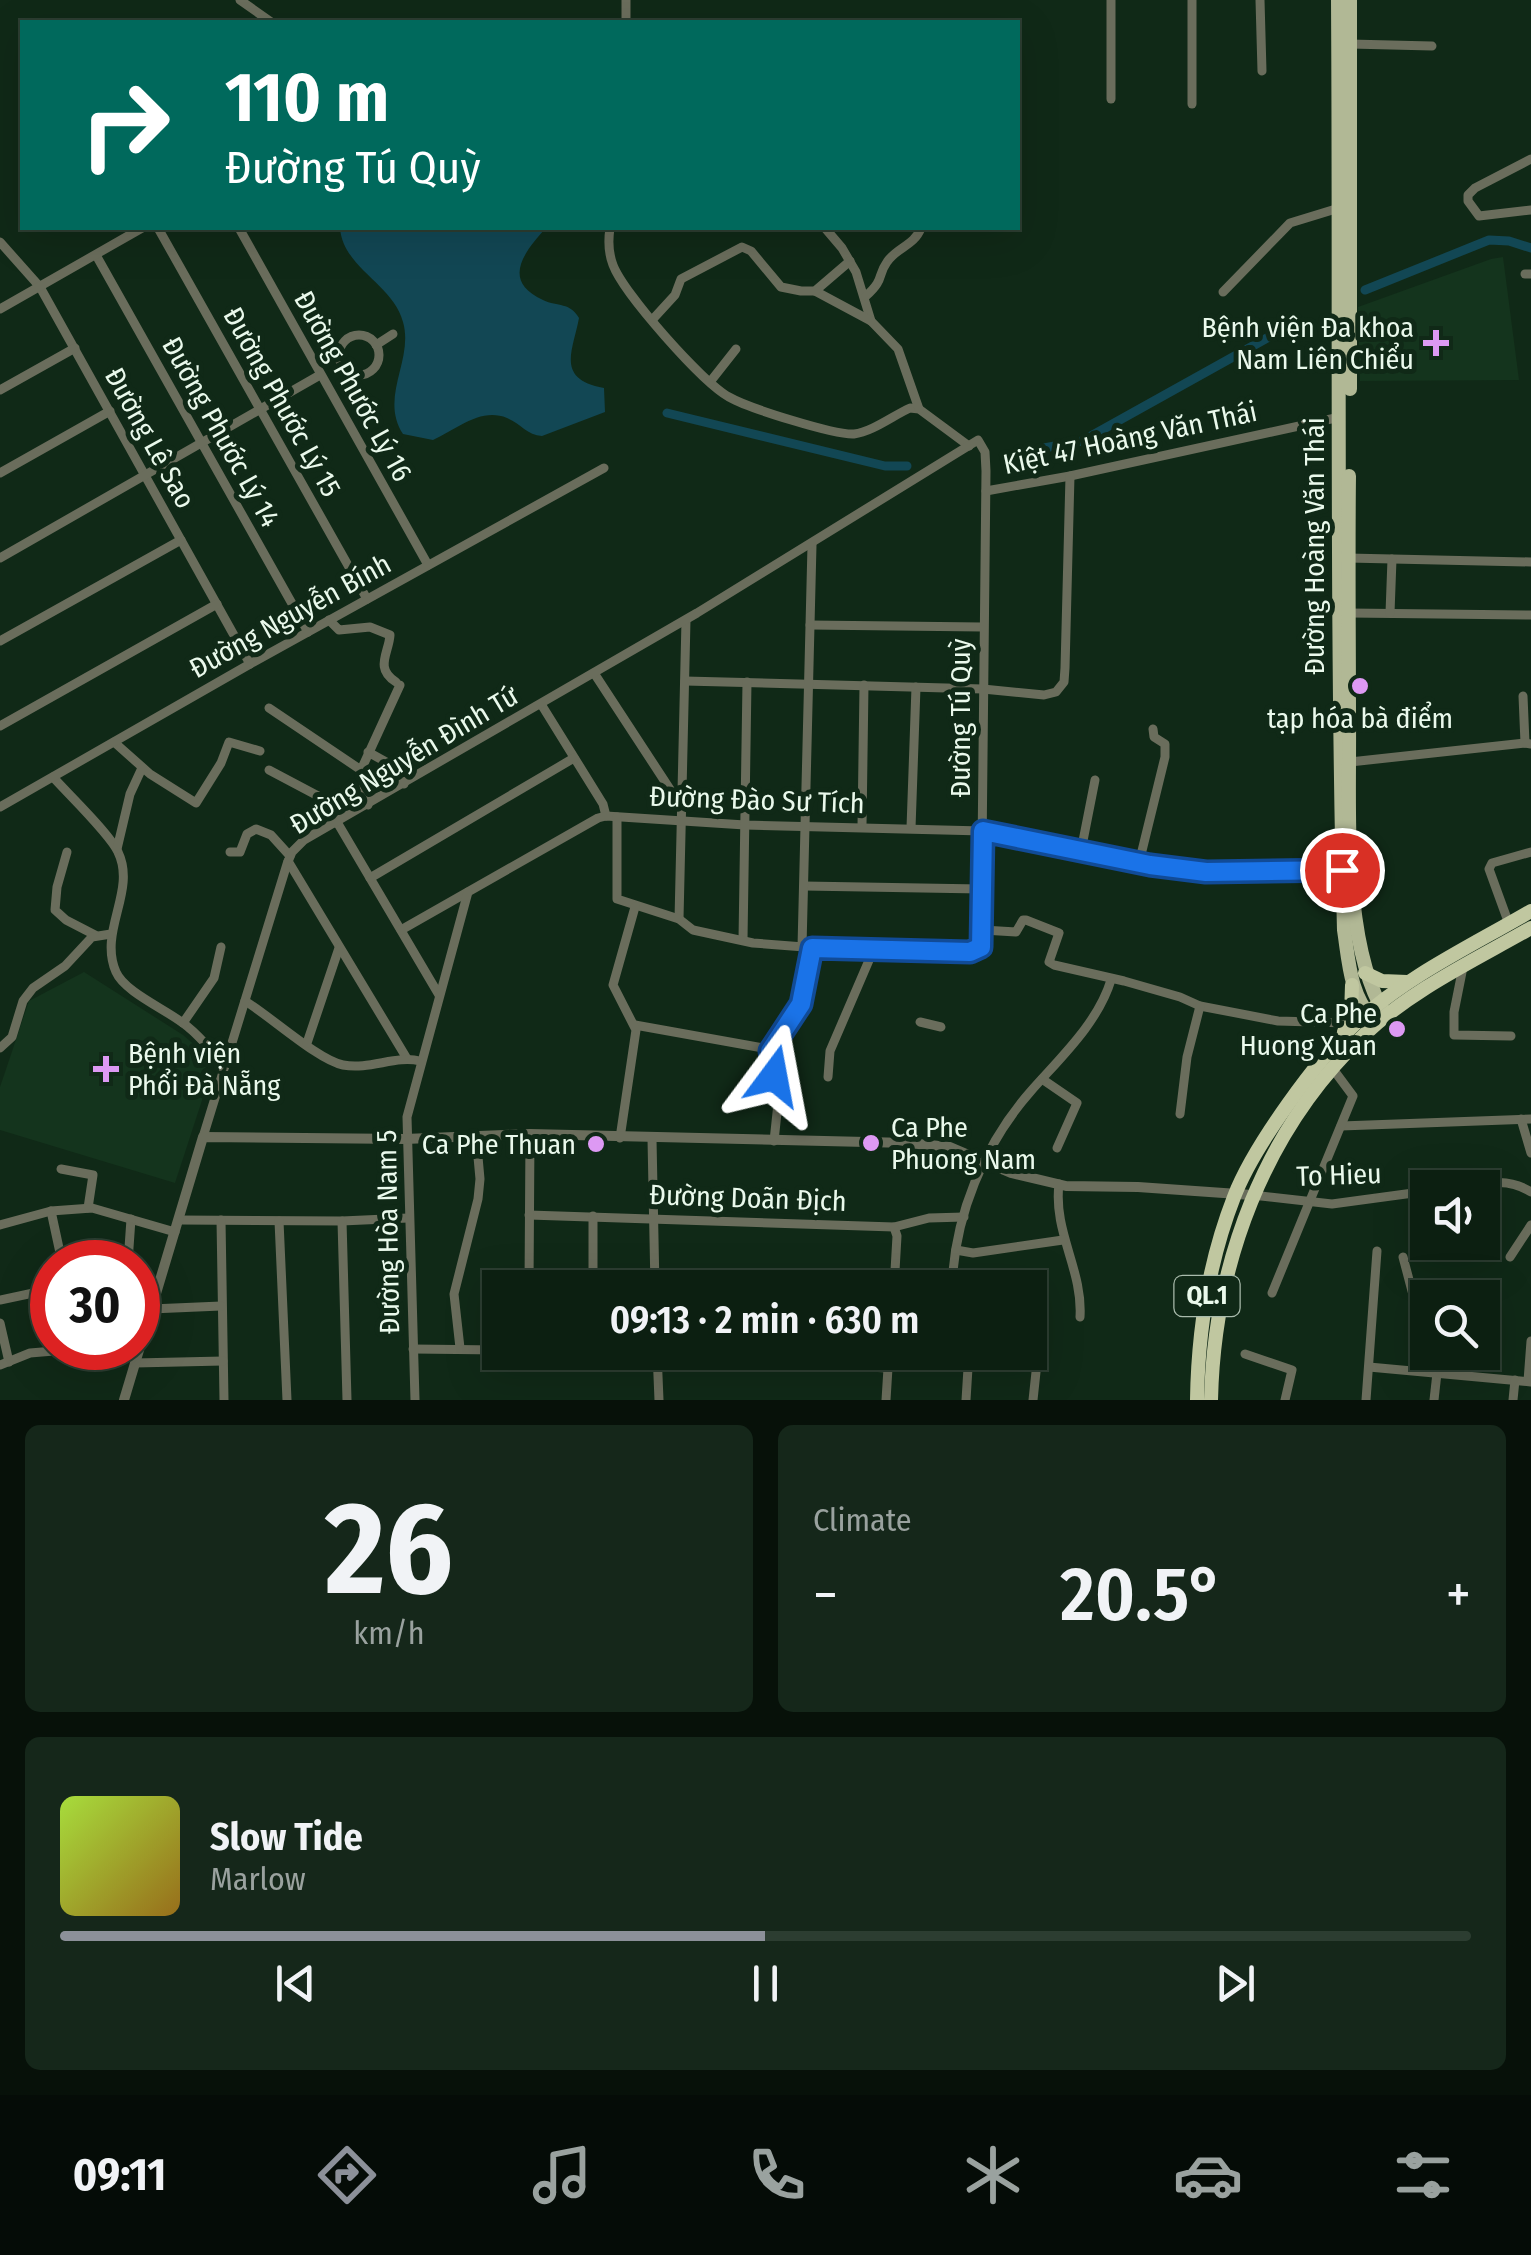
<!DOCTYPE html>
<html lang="en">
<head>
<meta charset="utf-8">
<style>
  body { margin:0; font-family:"Fira Sans Condensed",sans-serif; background:#15271a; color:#f1f3f6; height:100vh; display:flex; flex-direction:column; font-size:38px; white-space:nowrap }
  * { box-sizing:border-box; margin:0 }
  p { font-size:32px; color:#9aa29f }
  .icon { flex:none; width:55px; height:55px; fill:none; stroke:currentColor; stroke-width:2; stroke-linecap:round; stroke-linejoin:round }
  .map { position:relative; height:1400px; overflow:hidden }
  .side { display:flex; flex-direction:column; gap:25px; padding:25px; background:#071109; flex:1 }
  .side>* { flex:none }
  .hud { position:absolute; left:20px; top:20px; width:1000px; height:210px; border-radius:0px; box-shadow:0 10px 40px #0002,0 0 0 2px #2c3d31; background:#00695c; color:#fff; overflow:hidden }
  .controls { position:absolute; left:1410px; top:1170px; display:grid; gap:20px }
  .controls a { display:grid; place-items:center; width:90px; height:90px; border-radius:0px; background:#0c1f11; box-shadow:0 10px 40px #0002,0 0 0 2px #2c3d31; font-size:50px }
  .speed { position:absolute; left:30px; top:1240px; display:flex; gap:20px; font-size:50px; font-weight:700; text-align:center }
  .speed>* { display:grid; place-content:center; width:130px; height:130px; border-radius:50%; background:#0c1f11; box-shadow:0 10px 40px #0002,0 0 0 2px #2c3d31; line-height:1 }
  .speed .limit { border:15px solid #d22; background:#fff; color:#111 }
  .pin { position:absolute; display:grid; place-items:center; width:85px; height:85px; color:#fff; margin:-42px; border:5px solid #fff; border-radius:50%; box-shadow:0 2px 10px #0007 }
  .me { position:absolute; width:110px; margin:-55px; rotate:13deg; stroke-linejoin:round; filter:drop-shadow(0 0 8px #0008) }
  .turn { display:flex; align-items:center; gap:35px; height:210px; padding:0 40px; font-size:45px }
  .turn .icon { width:130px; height:130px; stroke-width:2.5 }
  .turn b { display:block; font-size:70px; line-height:85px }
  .big { font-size:75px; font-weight:600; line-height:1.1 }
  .side .card { flex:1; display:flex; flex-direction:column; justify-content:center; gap:15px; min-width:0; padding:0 35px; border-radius:15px; background:#15271a }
  .side .dial { align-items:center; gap:0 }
  .dial b { font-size:130px; line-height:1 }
  .song { display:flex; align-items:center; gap:30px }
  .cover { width:120px; height:120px; border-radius:15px; background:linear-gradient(135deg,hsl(80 70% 55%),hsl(40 70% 35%)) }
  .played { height:10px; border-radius:5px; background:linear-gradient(90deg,#8c9099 50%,#2c3d31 50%) }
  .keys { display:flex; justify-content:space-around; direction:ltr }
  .heat { display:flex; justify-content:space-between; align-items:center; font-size:55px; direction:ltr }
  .side .tiles { flex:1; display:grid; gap:25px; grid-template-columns:1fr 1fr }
  .card:last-child { grid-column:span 2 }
  .trip { position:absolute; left:482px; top:1270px; width:565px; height:100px; border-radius:0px; background:#0c1f11; box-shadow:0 10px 40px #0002,0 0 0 2px #2c3d31; font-weight:600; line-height:100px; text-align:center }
  .tab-bar { display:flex; height:160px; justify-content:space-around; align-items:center; background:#050c07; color:#9aa29f }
  .tab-bar .icon { width:70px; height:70px }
  .tab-bar .on { color:#8c9099 }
  .tab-bar b { font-size:45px; color:#f1f3f6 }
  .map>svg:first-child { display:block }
</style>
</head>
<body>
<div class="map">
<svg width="1531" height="1400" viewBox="0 0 1531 1400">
  <rect width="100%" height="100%" fill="#102917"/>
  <g fill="#14341d">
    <polygon points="1503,257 1519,380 1360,381 1358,307 1491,259"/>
    <polygon points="84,972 183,1035 205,1054 207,1085 175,1183 0,1130 0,1087 29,1001"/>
  </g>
  <path fill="#124754" d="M 340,228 L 546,228 C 524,252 501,281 543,300 C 558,307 570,302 579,318 C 573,351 555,379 604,388 L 605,412 L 542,436 C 527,435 520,423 507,418 C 480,407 456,430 433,440 L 403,434 C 379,397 414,360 403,322 C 393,284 343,268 340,228 Z"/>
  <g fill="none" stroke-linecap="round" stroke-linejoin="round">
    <g stroke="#124754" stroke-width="9">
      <polyline points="1365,290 1489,240 1509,241 1531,248"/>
      <polyline points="667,413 885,466 907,466"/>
      <polyline points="1044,448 1082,441 1276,333"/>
    </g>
    <g stroke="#6a6d5c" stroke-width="9">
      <polyline points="240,0 271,22"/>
      <polyline points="1260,0 1262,71"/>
      <polyline points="626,22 626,0"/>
      <polyline points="1350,44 1432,46"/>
      <polyline points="1111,99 1111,0"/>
      <polyline points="1192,104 1192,0"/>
      <polyline points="1531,159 1475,188 1468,195 1468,201 1479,216 1531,210"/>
      <polyline points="158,228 367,599"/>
      <polyline points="239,228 428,565"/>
      <path d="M 610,228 C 608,241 608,252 613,265 C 624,294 702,382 729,397 C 748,408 834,435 854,434 C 872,432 894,415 910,408 L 919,409 L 969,446"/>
      <polyline points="825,228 842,248 856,272 871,321 898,349 919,409"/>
      <polyline points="0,242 40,287 250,664"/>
      <polyline points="96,255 308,632"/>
      <polyline points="1525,274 1531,274"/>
      <polyline points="815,291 871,321"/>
      <polyline points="1223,292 1290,223 1339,208"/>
      <path d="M 866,296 C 885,279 877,276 887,262 C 897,247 914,246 921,228"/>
      <polyline points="0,309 142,228"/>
      <polyline points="653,319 675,295 681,279 742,247 751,251 781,287 801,291 815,291 850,261"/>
      <circle cx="359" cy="355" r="20"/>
      <polyline points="376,345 393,334"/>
      <polyline points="710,382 736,349"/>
      <polyline points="0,390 75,348"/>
      <polyline points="0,473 110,411"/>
      <polyline points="986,491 1070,476 1340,417"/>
      <polyline points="0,558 320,375"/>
      <polyline points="1348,558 1531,562"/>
      <polyline points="1349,613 1531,615"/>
      <polyline points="1390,613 1392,559"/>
      <path d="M 329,620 L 339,630 L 370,627 L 390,635 C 389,653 374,668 396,682"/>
      <polyline points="810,625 982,627"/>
      <polyline points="0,641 181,540"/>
      <polyline points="594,673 679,803"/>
      <polyline points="685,681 983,689 1044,695 1056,692 1064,682 1065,668 1070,476"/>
      <polyline points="1523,696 1525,743"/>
      <polyline points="541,704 603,804 606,816"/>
      <polyline points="269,708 361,770"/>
      <polyline points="0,726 217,604"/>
      <polyline points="114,742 150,774 196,803 221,763 229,742 260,751"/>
      <polyline points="368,752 386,762 404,784"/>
      <polyline points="1350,762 1525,743 1531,744"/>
      <polyline points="269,770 320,797 335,823"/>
      <path d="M 53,777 C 68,794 110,834 118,852 C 137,891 98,931 116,972 C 125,993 170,1011 188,1027 C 202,1038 213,1053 225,1066"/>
      <polyline points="368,805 361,770 400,685"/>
      <polyline points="0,807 250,664 604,468"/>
      <polyline points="337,822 439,995"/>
      <polyline points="862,826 864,685"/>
      <polyline points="911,828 916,687"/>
      <polyline points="117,849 130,794 142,768"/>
      <polyline points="1081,851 1095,780"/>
      <polyline points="67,852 57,887 55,910 66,920 95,935"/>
      <polyline points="230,852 240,852 247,834 256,829 271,835 290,856"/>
      <polyline points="288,861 406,1057"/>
      <polyline points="1139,863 1165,757 1165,744 1154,737 1153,729"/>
      <polyline points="370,878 574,758"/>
      <polyline points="804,886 981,889"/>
      <polyline points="679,919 686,620"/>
      <polyline points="1509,924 1489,869 1492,863 1531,852"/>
      <polyline points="401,930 598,818 606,816 745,825 983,831 1150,865 1206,872 1342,870"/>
      <polyline points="983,930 1016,932 1023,920 1026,920 1059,933 1049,962 1054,965 1124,981 1180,997 1200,1006 1278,1021 1348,1023"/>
      <polyline points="743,940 747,682"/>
      <polyline points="802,947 812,545"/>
      <polyline points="1463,967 1454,1012 1454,1035 1511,1036"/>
      <path d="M 245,1001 C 270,1016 318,1060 343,1065 C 370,1070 396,1055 420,1061"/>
      <polyline points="920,1022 941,1027"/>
      <polyline points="183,1023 214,978 221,947"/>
      <polyline points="635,1025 763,1048"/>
      <polyline points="307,1043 339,948"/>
      <polyline points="0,1048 12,1037 23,1001 33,988 65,966 92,937 111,934"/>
      <polyline points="828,1077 830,1051 873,951"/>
      <polyline points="1042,1079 1077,1103 1057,1148"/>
      <polyline points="1180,1114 1187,1057 1200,1006"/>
      <polyline points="1521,1119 1531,1153"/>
      <polyline points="1341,1126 1531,1119"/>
      <polyline points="203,1137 287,864 292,852 304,840 697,613 978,440 985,452 986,471 981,947 970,952 843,950 753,943 693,930 679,919 617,899 617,817"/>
      <polyline points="620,1138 636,1030 613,985 635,907"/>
      <polyline points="652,1139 655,1288"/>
      <polyline points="774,1141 779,1094 770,1051 801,1004 812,948"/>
      <polyline points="61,1169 93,1175 88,1208"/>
      <path d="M 1059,1184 C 1053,1232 1083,1270 1080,1317"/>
      <path d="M 1453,1188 C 1481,1184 1506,1176 1531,1192"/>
      <polyline points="1252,1195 1332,1204 1428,1191"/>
      <polyline points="51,1211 62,1262"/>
      <polyline points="529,1215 894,1227 929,1218 964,1217"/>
      <polyline points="593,1216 593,1288"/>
      <polyline points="179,1220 342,1221 408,1218"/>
      <polyline points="221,1220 224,1400"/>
      <polyline points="279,1221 287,1400"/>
      <polyline points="342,1221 347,1400"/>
      <polyline points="0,1225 51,1211 92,1208 175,1232"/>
      <polyline points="956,1250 973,1253 1063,1240"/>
      <polyline points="1403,1257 1421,1325 1417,1370"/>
      <polyline points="1510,1257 1531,1225"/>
      <polyline points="128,1262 131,1219"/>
      <polyline points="655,1284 733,1288"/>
      <polyline points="529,1288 530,1134"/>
      <polyline points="894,1288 897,1236 894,1227"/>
      <path d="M 952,1288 C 954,1217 984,1144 1031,1091 C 1060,1058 1098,1023 1111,980"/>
      <polyline points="1272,1293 1353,1096 1333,1069"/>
      <polyline points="0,1300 52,1289"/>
      <polyline points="151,1309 221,1306"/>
      <polyline points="0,1323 9,1362"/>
      <polyline points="1030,1339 1039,1344 1033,1400"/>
      <polyline points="460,1348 454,1294 478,1199 480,1179 476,1135"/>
      <polyline points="413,1349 500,1350"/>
      <polyline points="66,1350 72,1358 108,1354 136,1358"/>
      <polyline points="569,1352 888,1368"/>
      <polyline points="657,1352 659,1400"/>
      <polyline points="1245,1354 1292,1370 1285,1400"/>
      <polyline points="135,1363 223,1361"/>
      <polyline points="0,1365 30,1353 66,1350"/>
      <polyline points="1369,1367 1531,1382"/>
      <polyline points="1528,1381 1531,1341"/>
      <polyline points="415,1400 407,1117 468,892"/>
      <polyline points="886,1400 889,1352"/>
      <polyline points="966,1400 969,1352"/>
      <polyline points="1366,1400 1377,1251"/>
      <polyline points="1434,1400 1437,1373"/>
      <polyline points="1513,1400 1515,1380"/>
    </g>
    <polyline stroke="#6a6d5c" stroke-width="10" points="124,1400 203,1137 405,1139 530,1134 908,1143 950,1147 1011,1173 1066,1186 1138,1187 1252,1195"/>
    <g stroke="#b1b895" stroke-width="14">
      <path d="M 1338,0 C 1340,310 1336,620 1344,930 C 1349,963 1350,995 1373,1020"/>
      <polyline points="1350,0 1350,389"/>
      <path d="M 1349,476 C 1348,558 1349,640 1349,722 C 1350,806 1341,947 1387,1017"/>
    </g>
    <g stroke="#c0c7a0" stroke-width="14">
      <polyline points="1365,973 1382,981 1407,982"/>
      <polyline points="1344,1032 1351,1015 1352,985"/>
      <path d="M 1197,1400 C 1198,1332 1209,1261 1234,1197 C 1253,1147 1317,1059 1357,1022 C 1407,976 1473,945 1531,911"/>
      <path d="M 1211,1400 C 1214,1264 1264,1130 1364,1035 C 1411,990 1475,960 1531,928"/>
    </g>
  </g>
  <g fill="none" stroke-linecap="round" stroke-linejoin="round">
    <defs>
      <polyline id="route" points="774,1076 770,1051 801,1004 812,948 970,952 981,947 983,831 1150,865 1206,872 1342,870"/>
    </defs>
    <use href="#route" stroke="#114b97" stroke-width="25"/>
    <use href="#route" stroke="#1a73e8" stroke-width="18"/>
  </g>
  <g fill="#dd99f3" stroke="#102917" stroke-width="4">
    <path d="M1431 328h10v10h10v10h-10v10h-10v-10h-10v-10h10z"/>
    <circle cx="1360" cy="686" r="10"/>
    <circle cx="1397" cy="1029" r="10"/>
    <path d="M101 1054h10v10h10v10h-10v10h-10v-10h-10v-10h10z"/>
    <circle cx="871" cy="1143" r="10"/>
    <circle cx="596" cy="1144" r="10"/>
  </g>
  <g text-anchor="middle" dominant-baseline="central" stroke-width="10" stroke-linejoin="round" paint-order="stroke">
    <rect fill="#102917" stroke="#a9bbac" stroke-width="2.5" x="1174.5" y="1276" width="65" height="40" rx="8"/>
    <g font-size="25" font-weight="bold" fill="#eaf9ec">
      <text x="1207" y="1296">QL.1</text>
    </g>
    <g font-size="28" fill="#eaf9ec" stroke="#102917" text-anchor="end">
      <text x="1414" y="327">Bệnh viện Đa khoa<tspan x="1414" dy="32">Nam Liên Chiểu</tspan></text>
      <text x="1360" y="718" text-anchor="middle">tạp hóa bà điểm</text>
      <text x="1377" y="1013">Ca Phe<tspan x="1377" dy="32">Huong Xuan</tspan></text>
      <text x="128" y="1053" text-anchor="start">Bệnh viện<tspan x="128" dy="32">Phổi Đà Nẵng</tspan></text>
      <text x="891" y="1127" text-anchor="start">Ca Phe<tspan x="891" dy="32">Phuong Nam</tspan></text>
      <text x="576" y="1144">Ca Phe Thuan</text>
    </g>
    <g font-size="28" fill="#eaf9ec" stroke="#102917">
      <text transform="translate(353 386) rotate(61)">Đường Phước Lý 16</text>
      <text transform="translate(282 402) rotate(61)">Đường Phước Lý 15</text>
      <text transform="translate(221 432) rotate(61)">Đường Phước Lý 14</text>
      <text transform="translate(150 438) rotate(61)">Đường Lê Sao</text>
      <text transform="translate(1130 438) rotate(-12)">Kiệt 47 Hoàng Văn Thái</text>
      <text transform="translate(1314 546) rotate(-90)">Đường Hoàng Văn Thái</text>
      <text transform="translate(290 616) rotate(-29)">Đường Nguyễn Bính</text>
      <text transform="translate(960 718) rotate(-90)">Đường Tú Quỳ</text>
      <text transform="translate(404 760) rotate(-31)">Đường Nguyễn Đình Tứ</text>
      <text transform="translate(757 800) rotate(2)">Đường Đào Sư Tích</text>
      <text transform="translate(1339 1175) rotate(-2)">To Hieu</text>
      <text transform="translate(748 1198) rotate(2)">Đường Doãn Địch</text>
      <text transform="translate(388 1232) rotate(-91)">Đường Hòa Nam 5</text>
    </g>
  </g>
</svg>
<div class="controls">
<a><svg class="icon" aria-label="sound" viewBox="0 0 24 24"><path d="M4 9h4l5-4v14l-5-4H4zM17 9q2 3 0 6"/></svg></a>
<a><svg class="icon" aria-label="search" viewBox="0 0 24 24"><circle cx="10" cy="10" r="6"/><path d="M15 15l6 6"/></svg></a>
</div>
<div class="speed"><div class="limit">30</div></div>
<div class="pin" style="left:1342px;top:870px;background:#d93025"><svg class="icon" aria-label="arrive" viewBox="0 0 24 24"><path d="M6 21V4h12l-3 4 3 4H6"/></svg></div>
<svg class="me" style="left:774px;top:1076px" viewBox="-20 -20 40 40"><path d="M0-17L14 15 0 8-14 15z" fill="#1a73e8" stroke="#fff" stroke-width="4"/></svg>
<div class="trip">09:13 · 2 min · 630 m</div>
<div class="hud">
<div class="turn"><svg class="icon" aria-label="right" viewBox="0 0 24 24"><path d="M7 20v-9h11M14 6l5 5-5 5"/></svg><div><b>110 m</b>Đường Tú Quỳ</div></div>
</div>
</div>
<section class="side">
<div class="tiles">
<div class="card dial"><b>26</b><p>km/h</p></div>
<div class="card"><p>Climate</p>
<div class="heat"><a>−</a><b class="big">20.5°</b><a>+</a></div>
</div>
<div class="card">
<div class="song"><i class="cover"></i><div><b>Slow Tide</b><p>Marlow</p></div></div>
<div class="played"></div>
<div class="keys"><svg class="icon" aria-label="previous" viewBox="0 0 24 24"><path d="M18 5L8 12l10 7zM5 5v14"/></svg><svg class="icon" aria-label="pause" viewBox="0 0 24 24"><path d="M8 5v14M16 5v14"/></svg><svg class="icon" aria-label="next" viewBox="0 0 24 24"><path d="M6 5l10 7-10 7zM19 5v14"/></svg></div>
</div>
</div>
</section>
<nav class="tab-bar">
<b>09:11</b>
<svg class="icon on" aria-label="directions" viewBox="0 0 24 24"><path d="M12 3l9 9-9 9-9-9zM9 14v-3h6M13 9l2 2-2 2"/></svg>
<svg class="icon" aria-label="music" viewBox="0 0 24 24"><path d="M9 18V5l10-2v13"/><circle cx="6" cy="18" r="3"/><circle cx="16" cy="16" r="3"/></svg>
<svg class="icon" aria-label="phone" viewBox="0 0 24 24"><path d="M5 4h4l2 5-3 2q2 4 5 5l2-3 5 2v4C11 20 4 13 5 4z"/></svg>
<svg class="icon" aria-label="climate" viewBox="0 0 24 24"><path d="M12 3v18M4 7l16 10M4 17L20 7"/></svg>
<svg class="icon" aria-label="car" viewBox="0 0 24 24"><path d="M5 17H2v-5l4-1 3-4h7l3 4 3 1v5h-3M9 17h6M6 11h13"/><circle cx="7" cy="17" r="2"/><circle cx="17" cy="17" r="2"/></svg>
<svg class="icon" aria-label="filters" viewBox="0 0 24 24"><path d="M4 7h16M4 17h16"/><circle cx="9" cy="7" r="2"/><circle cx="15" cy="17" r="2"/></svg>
</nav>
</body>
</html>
